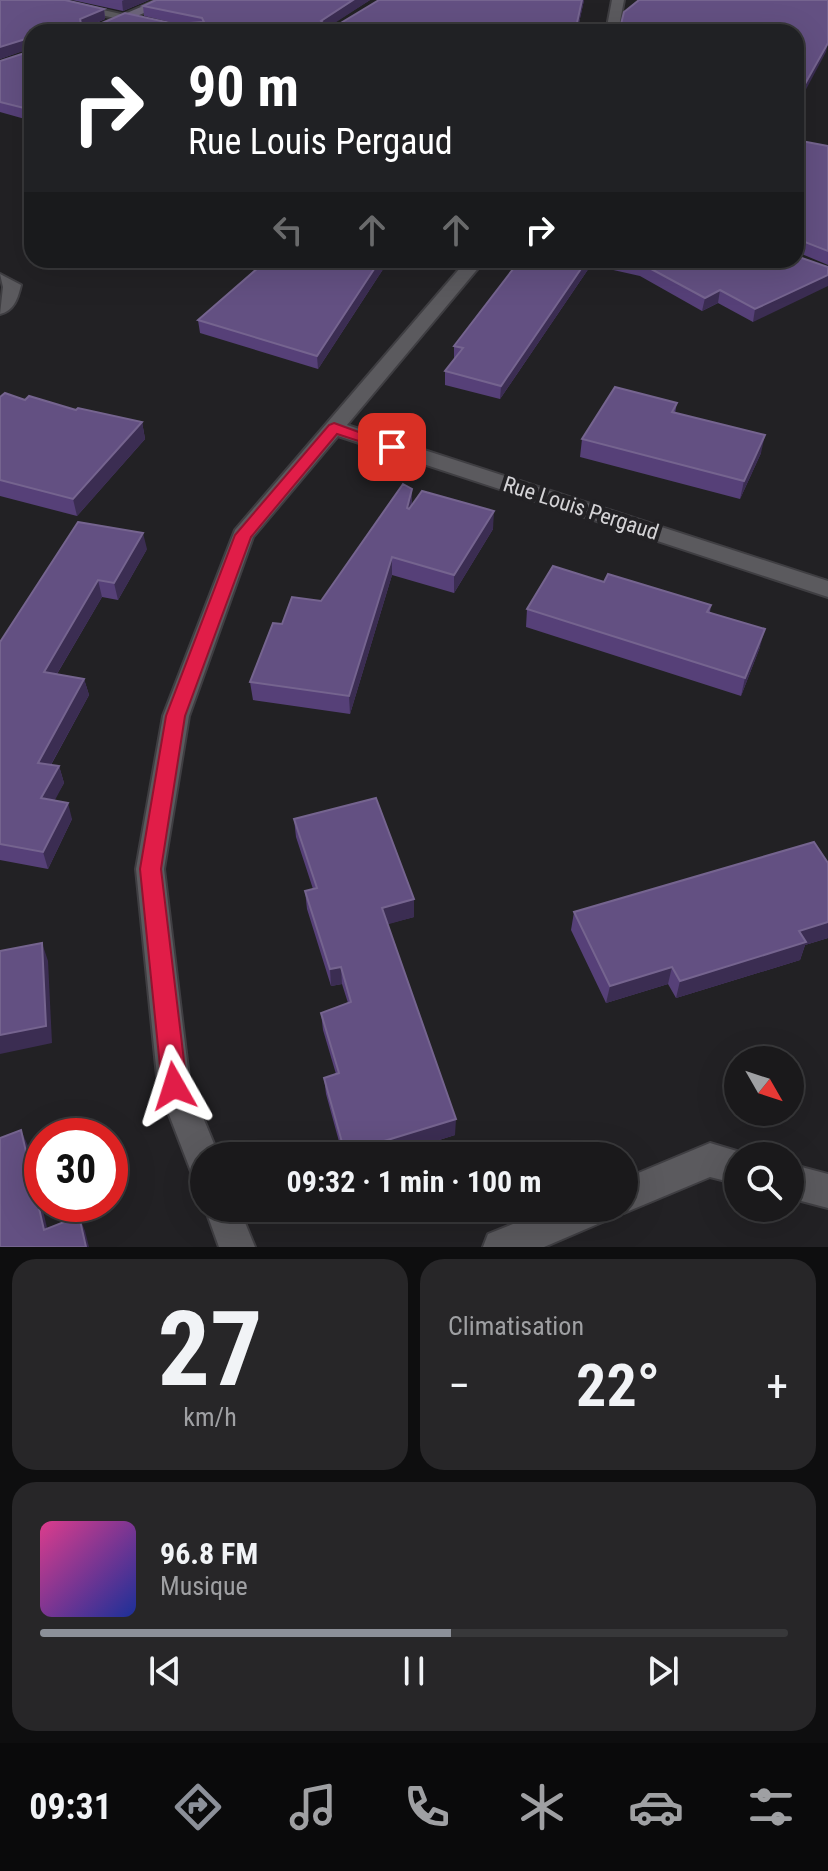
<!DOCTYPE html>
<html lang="fr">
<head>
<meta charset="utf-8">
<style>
  body { margin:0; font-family:"Roboto Condensed",sans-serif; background:#272628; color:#f1f3f6; height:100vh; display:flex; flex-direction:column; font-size:30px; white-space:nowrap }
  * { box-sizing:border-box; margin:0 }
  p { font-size:26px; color:#9fa0a3 }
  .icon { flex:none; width:44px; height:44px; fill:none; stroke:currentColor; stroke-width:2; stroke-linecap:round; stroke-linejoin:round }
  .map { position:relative; height:1247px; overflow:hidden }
  .side { display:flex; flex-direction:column; gap:12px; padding:12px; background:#0e0e0f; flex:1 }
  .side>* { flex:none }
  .guide { position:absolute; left:24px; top:24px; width:780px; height:244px; border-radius:24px; box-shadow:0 8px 32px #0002,0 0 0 2px #38383a; background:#202124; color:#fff; overflow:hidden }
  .needle { width:52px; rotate:129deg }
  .controls { position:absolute; left:724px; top:1046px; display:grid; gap:16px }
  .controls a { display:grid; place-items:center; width:80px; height:80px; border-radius:50%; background:#1a191b; box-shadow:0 8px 32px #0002,0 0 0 2px #38383a; font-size:40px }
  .speed { position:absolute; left:24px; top:1118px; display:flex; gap:16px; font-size:40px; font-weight:700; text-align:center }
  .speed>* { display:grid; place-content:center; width:104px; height:104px; border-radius:50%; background:#1a191b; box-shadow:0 8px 32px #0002,0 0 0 2px #38383a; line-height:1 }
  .speed .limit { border:12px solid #d22; background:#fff; color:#111 }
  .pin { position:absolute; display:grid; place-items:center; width:68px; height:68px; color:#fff; margin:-34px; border-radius:16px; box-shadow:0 4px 12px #0006 }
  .me { position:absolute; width:88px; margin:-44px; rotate:354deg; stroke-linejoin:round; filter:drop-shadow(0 0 6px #0008) }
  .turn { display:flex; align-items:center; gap:28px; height:168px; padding:0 32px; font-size:36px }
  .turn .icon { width:104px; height:104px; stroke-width:2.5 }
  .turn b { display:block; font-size:56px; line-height:68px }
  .lanes { display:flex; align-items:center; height:76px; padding:0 32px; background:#0003; justify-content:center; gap:40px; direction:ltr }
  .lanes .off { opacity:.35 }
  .big { font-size:60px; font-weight:700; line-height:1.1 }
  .side .widget { flex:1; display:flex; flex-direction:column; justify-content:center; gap:12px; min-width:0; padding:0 28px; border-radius:24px; background:#272628 }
  .side .dial { align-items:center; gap:0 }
  .dial b { font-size:104px; line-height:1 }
  .song { display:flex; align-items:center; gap:24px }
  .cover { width:96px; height:96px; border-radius:12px; background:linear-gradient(135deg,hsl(330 70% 55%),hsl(230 70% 35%)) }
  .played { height:8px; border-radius:4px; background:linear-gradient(90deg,#8c9099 55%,#38383a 55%) }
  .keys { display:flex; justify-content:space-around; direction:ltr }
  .heat { display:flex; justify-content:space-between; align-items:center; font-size:44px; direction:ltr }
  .side .tiles { flex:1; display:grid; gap:12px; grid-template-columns:1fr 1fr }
  .widget:last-child { grid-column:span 2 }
  .trip { position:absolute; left:190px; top:1142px; width:448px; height:80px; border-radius:40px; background:#1a191b; box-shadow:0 8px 32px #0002,0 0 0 2px #38383a; font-weight:700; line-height:80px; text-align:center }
  .tabs { display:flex; height:128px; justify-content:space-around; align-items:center; background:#0a0a0b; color:#9fa0a3 }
  .tabs .icon { width:56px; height:56px }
  .tabs .on { color:#8c9099 }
  .tabs b { font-size:36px; color:#f1f3f6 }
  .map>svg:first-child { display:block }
</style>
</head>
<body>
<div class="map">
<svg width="828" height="1247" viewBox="0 0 828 1247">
  <rect width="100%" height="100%" fill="#222124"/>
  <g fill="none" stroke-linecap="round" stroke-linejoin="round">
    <defs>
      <g id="street">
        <polygon points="34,0 58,0 202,32 177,32"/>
        <polygon points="612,0 624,0 618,32 606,32"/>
        <polygon points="467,260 485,260 347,425 828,581 828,597 338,436 253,537 189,716 164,869 190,1086 219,1156 204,1156 204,1179 192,1174 158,1086 136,869 163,716 235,530"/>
        <path d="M 0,274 L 21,285 C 18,298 14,311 0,314 L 3,287 Z"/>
        <polygon points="710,1143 750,1155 738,1156 738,1184 710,1177 624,1213 612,1208 607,1220 544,1247 483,1247 488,1234 553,1208 624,1208 624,1179"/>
        <polygon points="790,1164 828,1174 828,1208 790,1198"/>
        <polygon points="205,1208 239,1208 255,1247 219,1247"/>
      </g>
      <polygon id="secondary" points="157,0 174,0 100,32 83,32"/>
    </defs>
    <use href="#street" stroke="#3f3e42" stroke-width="4"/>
    <use href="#secondary" stroke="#3f3e42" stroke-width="4"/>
    <use href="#street" fill="#5b5a5e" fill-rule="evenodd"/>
    <use href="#secondary" fill="#6c647a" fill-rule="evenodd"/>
  </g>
  <g fill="#564078">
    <polygon points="0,0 65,0 104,9 105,19 94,24 100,24 125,13 175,24 179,24 144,16 143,6 156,0 370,0 332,24 339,24 379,0 584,0 577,32 32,32 32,121 0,112 0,61 31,51 31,48 0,59"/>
    <polygon points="72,0 149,0 123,11"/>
    <polygon points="796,140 828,146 828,265 797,252"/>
    <polygon points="389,260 318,369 200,333 198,320"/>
    <polygon points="520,260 796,260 753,322 718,303 702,311 640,276 591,265 500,399 445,385 445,371 454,359 454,346"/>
    <polygon points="0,397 25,400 142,422 145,439 77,516 0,496"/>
    <polygon points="677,403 675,413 761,453 740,499 580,457 582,439"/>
    <polygon points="412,489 412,504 493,529 454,593 392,575 350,714 253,700 250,682 282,624 321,601"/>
    <polygon points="147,549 118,600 102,597 57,674 84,679 89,695 51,765 59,766 64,783 54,800 72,819 48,869 0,860 0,642"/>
    <polygon points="604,582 711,605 710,612 760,647 741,696 526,627 527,609"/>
    <polygon points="294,819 414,917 387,924 455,1135 388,1156 343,1156 326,1094 324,1078 336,1074 323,1030 321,1013 348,1003 342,984 331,986 307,909 305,891 313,889 296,837"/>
    <polygon points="828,863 828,938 805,945 800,960 676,998 668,984 606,1003 571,930 574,912"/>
  </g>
  <g fill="#3b2d52">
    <polygon points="124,0 149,0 123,11 122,1"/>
    <polygon points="353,0 370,0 321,32 321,21"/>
    <polygon points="582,0 584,0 577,32 575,32"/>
    <polygon points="104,9 105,19 82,29 80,19"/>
    <polygon points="32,37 32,48 0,59 0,47"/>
    <polygon points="828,43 826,52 796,108 796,100"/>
    <polygon points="800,240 797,252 796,253 796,242"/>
    <polygon points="380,260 389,260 318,369 317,356"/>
    <polygon points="587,260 592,260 591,265 500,399 501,386"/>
    <polygon points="828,275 828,286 753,322 755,309"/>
    <polygon points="720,290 718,303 702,311 705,298"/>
    <polygon points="142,422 145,439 77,516 73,499"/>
    <polygon points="765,435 761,453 740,499 744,481"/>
    <polygon points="412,489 412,507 407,526 407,508"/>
    <polygon points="494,511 493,529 454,593 454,575"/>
    <polygon points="143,533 147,549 118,600 114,583"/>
    <polygon points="392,557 392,575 350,714 349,696"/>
    <polygon points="98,580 102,597 48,689 44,672"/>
    <polygon points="765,629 760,647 741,696 745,678"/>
    <polygon points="84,679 89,695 43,779 38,763"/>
    <polygon points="59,766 64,783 47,815 41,798"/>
    <polygon points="68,803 72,819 48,869 43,852"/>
    <polygon points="414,899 414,917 382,926 382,908"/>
    <polygon points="828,922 828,938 805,945 800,960 676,998 680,981 799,931"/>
    <polygon points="42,943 48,961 52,1043 0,1054 0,1035"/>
    <polygon points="341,967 342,984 331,986 330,969"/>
    <polygon points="672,967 668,984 606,1003 610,986"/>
    <polygon points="456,1119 455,1135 388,1156 345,1156 345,1153"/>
    <polygon points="21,1130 28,1146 51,1245 44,1230"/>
    <polygon points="79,1216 85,1231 89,1247 86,1247"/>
  </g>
  <g fill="#635082" stroke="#75648f" stroke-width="2">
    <polygon points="0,0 65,0 104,9 80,19 81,24 100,24 125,13 175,24 204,22 202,18 143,6 156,0 353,0 321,21 324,24 339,24 379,0 582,0 575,32 32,32 32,110 0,102 0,61 31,51 32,37 0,47"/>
    <polygon points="639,0 828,0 828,43 796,100 796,32 598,32 608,24 621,24 624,12"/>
    <polygon points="796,140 828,146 828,251 800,240 796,242"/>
    <polygon points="796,256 828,267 828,275 755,309 720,290 705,298 642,264 625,260 796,260"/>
    <polygon points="267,260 380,260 317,356 198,320"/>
    <polygon points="520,260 587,260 501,386 445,371 463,348 454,346"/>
    <polygon points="615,387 677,403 672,412 765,435 744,481 582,439"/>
    <polygon points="5,393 25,400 29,396 76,410 78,408 142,422 73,499 0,480 0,397"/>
    <polygon points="403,484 412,489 407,508 409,509 422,491 494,511 454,575 392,557 349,696 250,682 273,623 282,624 292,597 321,601"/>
    <polygon points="78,522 143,533 114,583 98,580 44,672 84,679 38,763 59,766 41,798 68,803 43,852 0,844 0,642"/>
    <polygon points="553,566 604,582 608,574 711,605 707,612 765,629 745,678 527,609"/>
    <polygon points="376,798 414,899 382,908 456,1119 345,1153 324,1078 339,1073 321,1013 351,1002 341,967 330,969 305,891 317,888 294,819"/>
    <polygon points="814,842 828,863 828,922 799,931 806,942 680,981 672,967 610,986 574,912"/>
    <polygon points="42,943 46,1026 0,1035 0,951"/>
    <polygon points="21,1130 44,1230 79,1216 86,1247 0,1247 0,1138"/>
  </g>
  <polygon fill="#e11d48" stroke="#92132f" stroke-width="2" points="334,423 400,447 392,452 337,434 251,537 185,716 161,869 187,1086 183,1094 174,1097 166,1094 162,1086 140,869 166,716 235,535 329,425"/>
  <g text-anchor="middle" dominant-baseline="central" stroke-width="8" stroke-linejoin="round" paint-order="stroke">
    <g font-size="22" fill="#d4d3d6" stroke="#222124">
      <text transform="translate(581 508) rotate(18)">Rue Louis Pergaud</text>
    </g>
  </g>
</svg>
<div class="controls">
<a><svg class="needle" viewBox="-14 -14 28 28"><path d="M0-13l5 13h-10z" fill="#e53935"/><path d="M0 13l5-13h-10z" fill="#9fa0a3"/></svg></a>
<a><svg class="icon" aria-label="search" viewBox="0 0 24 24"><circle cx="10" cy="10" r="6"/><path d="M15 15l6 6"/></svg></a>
</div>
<div class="speed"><div class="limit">30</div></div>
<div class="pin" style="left:392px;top:447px;background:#d93025"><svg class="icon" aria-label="arrive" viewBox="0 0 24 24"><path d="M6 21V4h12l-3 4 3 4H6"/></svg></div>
<svg class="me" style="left:174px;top:1086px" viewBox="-20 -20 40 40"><path d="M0-17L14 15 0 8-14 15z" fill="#e11d48" stroke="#fff" stroke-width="4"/></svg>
<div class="trip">09:32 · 1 min · 100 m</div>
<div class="guide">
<div class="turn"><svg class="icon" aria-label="right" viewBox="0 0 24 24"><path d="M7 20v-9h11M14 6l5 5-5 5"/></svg><div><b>90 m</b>Rue Louis Pergaud</div></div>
<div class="lanes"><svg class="icon off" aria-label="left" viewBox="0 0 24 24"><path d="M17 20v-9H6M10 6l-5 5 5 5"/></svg><svg class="icon off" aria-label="ahead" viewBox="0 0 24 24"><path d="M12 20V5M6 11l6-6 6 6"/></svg><svg class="icon off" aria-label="ahead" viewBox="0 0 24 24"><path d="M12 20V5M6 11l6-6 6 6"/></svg><svg class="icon" aria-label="right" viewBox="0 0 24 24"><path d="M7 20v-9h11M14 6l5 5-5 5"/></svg></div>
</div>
</div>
<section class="side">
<div class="tiles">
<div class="widget dial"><b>27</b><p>km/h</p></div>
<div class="widget"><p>Climatisation</p>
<div class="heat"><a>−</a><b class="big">22°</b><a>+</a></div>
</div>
<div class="widget">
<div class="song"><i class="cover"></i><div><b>96.8 FM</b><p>Musique</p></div></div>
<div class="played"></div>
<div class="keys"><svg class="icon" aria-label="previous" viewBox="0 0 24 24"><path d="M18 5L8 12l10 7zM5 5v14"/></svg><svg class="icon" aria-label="pause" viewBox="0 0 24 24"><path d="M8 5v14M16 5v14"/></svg><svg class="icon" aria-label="next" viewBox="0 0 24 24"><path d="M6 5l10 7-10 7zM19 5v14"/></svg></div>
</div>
</div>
</section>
<nav class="tabs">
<b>09:31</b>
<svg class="icon on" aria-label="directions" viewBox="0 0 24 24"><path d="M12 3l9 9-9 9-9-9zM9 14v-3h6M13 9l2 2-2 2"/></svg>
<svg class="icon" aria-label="music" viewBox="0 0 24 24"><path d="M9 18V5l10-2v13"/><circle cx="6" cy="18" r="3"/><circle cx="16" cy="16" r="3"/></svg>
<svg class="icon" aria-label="phone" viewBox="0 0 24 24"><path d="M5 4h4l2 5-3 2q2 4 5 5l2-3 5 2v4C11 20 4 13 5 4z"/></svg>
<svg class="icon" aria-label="climate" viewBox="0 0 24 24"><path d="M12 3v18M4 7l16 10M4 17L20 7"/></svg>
<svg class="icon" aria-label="car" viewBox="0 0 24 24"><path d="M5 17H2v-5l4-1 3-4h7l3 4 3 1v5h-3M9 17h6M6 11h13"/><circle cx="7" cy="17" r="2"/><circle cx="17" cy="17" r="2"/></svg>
<svg class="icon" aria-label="filters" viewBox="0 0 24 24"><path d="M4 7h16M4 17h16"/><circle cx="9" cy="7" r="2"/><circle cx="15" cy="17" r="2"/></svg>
</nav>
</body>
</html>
